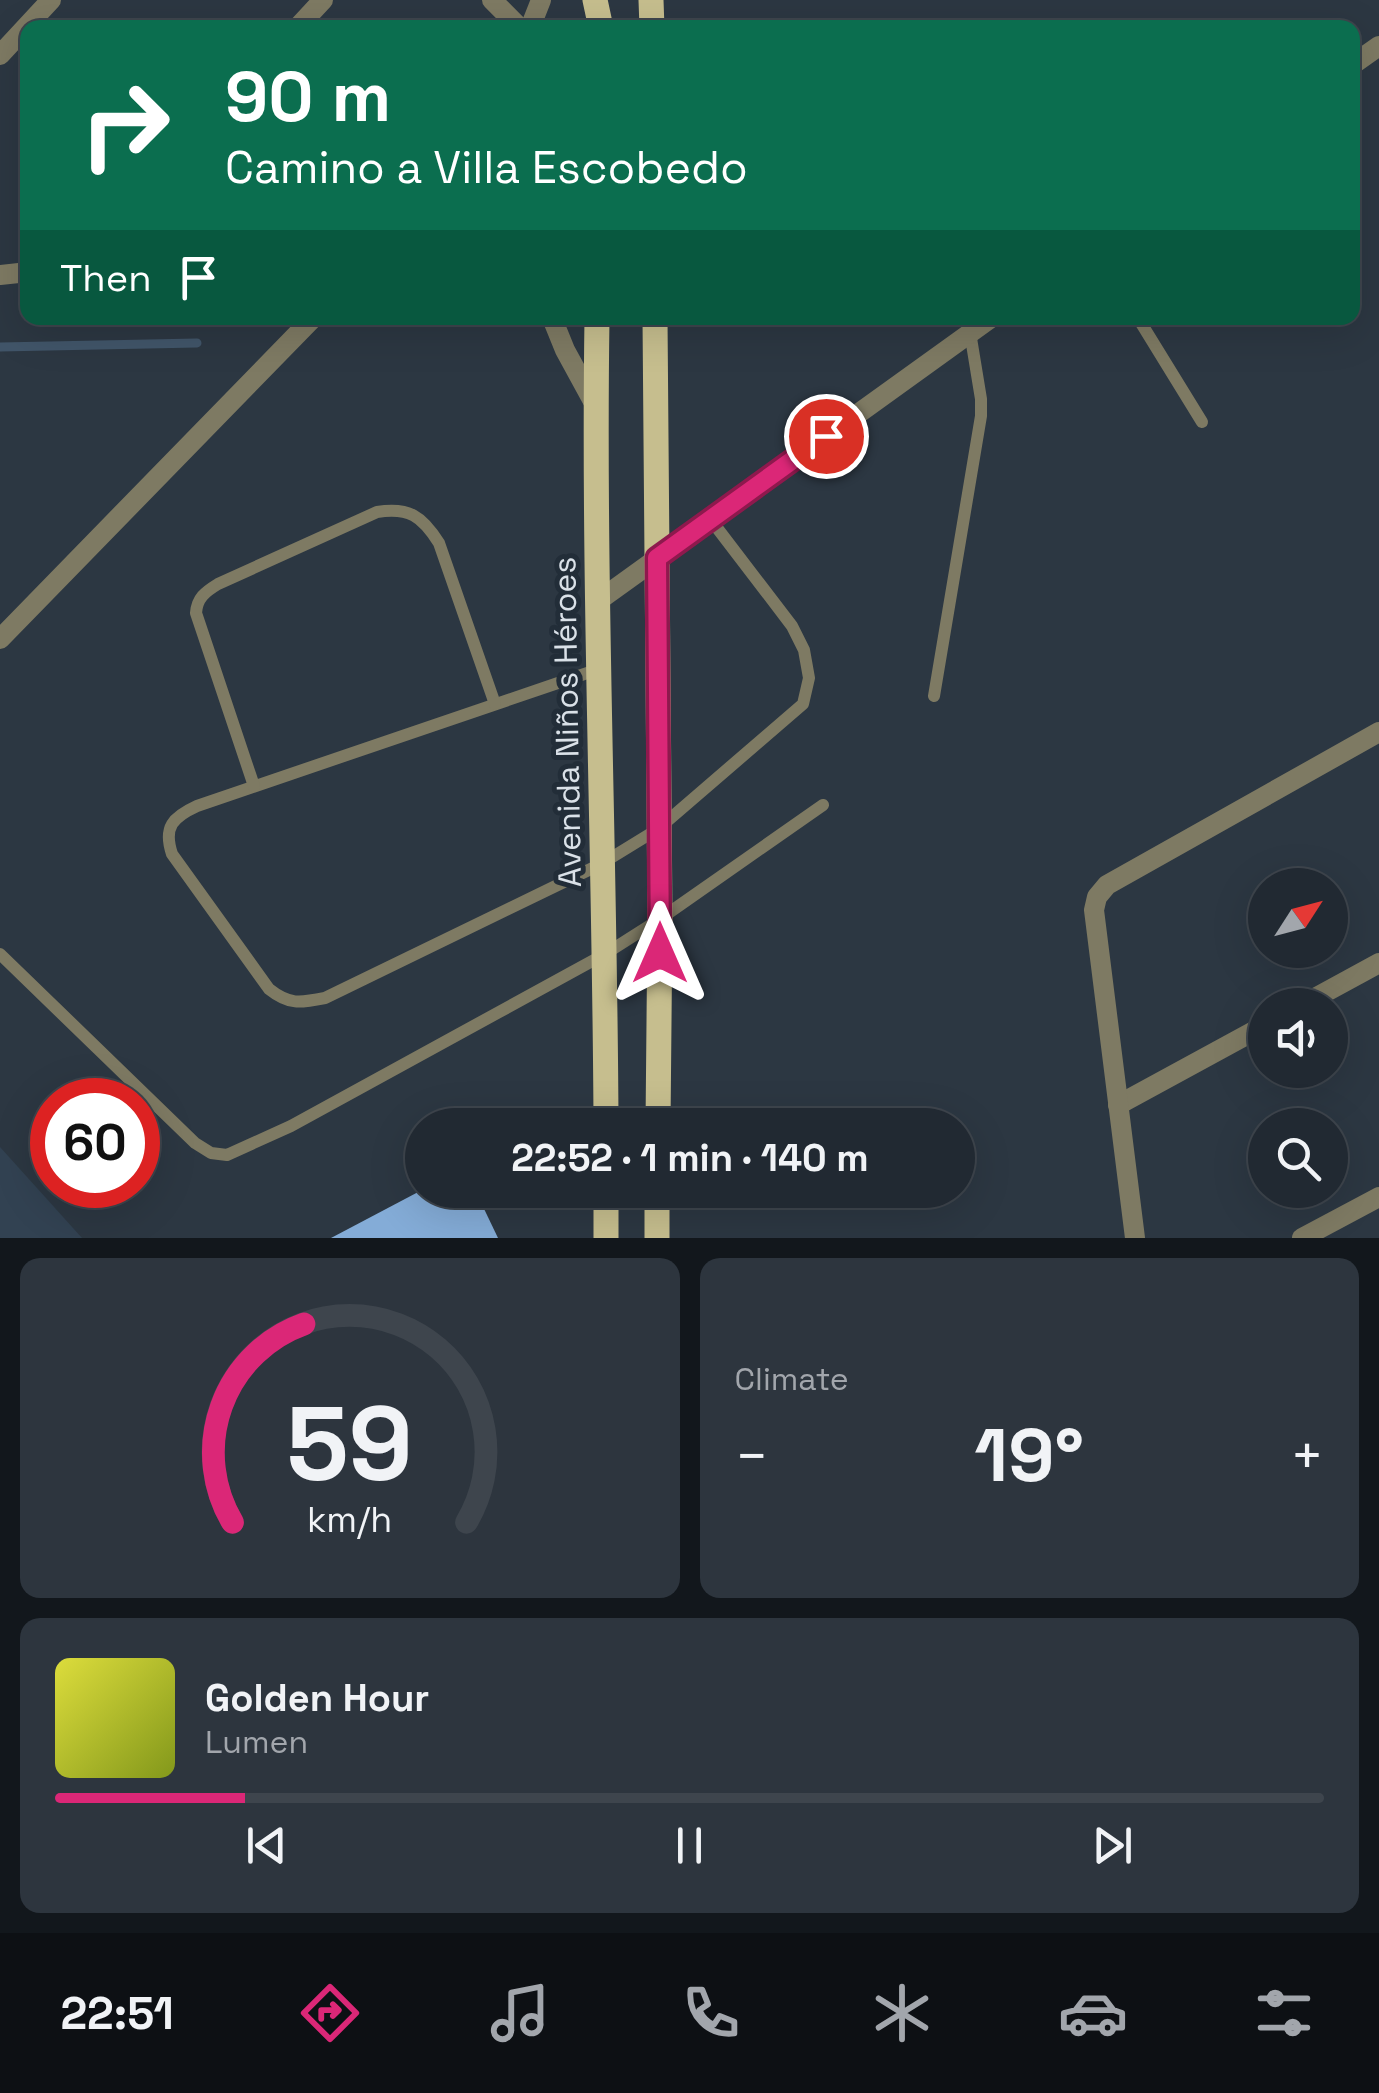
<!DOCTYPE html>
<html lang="en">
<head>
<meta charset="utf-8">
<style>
  body { margin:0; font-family:"Space Grotesk",sans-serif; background:#2d353e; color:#f1f3f6; height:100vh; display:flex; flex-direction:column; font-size:38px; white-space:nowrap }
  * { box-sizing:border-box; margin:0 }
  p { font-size:32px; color:#a2a6ac }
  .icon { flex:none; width:55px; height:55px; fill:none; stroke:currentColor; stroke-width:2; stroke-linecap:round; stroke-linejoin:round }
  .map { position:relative; height:1238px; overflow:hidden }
  .side { display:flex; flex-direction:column; gap:20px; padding:20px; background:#12171c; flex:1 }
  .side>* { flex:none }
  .top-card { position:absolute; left:20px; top:20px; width:1340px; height:305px; border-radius:20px; box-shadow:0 10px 40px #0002,0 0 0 2px #3e454d; background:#0b6e4f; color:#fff; overflow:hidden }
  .needle { width:65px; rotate:54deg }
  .tools { position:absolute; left:1248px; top:868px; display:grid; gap:20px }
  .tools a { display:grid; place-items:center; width:100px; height:100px; border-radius:50%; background:#212932; box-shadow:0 10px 40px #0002,0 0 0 2px #3e454d; font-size:50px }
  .speed { position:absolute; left:30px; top:1078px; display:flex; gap:20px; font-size:50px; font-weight:700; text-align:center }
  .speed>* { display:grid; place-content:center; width:130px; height:130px; border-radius:50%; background:#212932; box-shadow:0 10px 40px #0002,0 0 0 2px #3e454d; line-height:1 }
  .speed .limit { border:15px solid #d22; background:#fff; color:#111 }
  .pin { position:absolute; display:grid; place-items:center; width:85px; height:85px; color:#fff; margin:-42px; border:5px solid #fff; border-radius:50%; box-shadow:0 2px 10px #0007 }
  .me { position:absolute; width:110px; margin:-55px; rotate:0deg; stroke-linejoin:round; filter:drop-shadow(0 0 8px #0008) }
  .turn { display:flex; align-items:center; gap:35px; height:210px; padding:0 40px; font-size:45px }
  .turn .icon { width:130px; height:130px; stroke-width:2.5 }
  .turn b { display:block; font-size:70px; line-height:85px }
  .then { display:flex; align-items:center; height:95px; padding:0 40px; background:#0003; gap:20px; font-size:38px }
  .big { font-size:75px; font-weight:800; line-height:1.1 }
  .side .card { flex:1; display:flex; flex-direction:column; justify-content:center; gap:15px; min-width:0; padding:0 35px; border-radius:20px; background:#2d353e }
  .side .dial { align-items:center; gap:0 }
  .dial svg { height:260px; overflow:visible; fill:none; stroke:#3e454d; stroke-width:7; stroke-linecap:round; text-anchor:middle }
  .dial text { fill:#f1f3f6; stroke:none }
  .song { display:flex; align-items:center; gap:30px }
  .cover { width:120px; height:120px; border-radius:15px; background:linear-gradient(135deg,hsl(60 70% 55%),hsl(70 70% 35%)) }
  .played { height:10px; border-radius:5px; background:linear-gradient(90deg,#db2777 15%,#3e454d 15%) }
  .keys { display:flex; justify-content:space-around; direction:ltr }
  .heat { display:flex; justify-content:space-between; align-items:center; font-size:55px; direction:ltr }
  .side .tiles { flex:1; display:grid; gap:20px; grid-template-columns:1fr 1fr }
  .card:last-child { grid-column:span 2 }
  .trip { position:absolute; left:405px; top:1108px; width:570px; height:100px; border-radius:50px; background:#212932; box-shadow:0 10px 40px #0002,0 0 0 2px #3e454d; font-weight:800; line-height:100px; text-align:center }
  .tabs { display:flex; height:160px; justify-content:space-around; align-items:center; background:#0d1014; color:#a2a6ac }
  .tabs .icon { width:70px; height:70px }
  .tabs .selected { color:#db2777 }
  .tabs b { font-size:45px; color:#f1f3f6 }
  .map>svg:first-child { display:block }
</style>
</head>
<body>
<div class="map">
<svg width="1379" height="1238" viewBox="0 0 1379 1238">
  <rect width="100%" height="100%" fill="#2c3742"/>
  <polygon fill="#324252" points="0,1147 82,1238 0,1238"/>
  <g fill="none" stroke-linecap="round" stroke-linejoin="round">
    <polyline stroke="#415569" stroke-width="9" points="0,347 197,343"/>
  </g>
  <polygon fill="#84acd7" points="422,1190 475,1190 498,1238 331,1238"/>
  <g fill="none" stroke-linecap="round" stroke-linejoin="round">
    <g stroke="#7e7a63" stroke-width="12">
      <polyline points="1138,318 1202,422"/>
      <path d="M 599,669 L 197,806 C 173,817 163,827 172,854 L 269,989 C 289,1005 300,1003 325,998 L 601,864 L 658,829 L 803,704 L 809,678 L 804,650 L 792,626 L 711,520"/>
      <polyline points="934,696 981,416 981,399 970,332"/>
      <path d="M 254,786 L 196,613 C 197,598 205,592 218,584 L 377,512 C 409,507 422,516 439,543 L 495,704"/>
      <polyline points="0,954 195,1143 211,1153 227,1155 291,1126 605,954 660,919 823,805"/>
    </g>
    <g stroke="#7e7a63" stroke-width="20">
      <polyline points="492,0 520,28"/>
      <polyline points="297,28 323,0"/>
      <polyline points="530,28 541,0"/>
      <polyline points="0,55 51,0"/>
      <polyline points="1352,65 1379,46"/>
      <polyline points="0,275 28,272"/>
      <polyline points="552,318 565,350 595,405"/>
      <polyline points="598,601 991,318"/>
      <polyline points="0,639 313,318"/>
      <polyline points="1302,1005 1379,963"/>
      <polyline points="1118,1105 1265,1025"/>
      <polyline points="1135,1238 1094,910 1097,897 1107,885 1379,732"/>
      <polyline points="1302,1238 1379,1197"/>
    </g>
    <g stroke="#c6be8e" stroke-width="25">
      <polyline points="595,0 601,28"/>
      <polyline points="651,0 652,28"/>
      <path d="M 597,318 C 593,587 605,856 606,1125"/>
      <polyline points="655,318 660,919 658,1125"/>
      <polyline points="606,1190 606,1238"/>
      <polyline points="657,1238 657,1190"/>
    </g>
  </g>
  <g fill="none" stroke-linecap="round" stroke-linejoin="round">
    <defs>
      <polyline id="route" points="660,953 657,558 826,436"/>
    </defs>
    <use href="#route" stroke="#8e194d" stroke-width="25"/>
    <use href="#route" stroke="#db2777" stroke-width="18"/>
  </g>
  <g text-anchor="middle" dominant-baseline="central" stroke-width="10" stroke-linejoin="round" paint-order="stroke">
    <g font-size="32" fill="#dae1e8" stroke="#222d38">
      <text transform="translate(567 722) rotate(-91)">Avenida Niños Héroes</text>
    </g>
  </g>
</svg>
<div class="tools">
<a><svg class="needle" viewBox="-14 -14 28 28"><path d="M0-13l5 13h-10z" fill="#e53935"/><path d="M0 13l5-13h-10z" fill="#a2a6ac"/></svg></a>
<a><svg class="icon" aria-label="sound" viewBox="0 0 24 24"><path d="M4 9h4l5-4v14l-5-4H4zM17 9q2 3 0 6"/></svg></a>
<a><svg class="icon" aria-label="search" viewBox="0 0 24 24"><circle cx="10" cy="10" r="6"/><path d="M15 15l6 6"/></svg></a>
</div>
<div class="speed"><div class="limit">60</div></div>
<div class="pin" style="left:826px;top:436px;background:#d93025"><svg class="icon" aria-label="arrive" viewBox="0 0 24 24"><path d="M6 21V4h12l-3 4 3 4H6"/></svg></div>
<svg class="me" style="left:660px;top:953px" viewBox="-20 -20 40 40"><path d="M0-17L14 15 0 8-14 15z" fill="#db2777" stroke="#fff" stroke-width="4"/></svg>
<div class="trip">22:52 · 1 min · 140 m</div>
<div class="top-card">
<div class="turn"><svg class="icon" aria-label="right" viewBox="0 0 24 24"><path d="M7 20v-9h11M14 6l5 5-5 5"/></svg><div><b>90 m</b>Camino a Villa Escobedo</div></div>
<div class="then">Then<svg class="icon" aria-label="arrive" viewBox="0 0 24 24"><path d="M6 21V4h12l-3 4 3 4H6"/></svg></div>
</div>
</div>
<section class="side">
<div class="tiles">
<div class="card dial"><svg viewBox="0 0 100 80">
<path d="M14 69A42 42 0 1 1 86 69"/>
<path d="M14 69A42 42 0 0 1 36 8" stroke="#db2777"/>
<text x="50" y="56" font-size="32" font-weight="700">59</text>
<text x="50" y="72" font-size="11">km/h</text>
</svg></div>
<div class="card"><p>Climate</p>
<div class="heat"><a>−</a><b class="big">19°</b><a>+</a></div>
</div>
<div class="card">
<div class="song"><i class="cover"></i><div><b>Golden Hour</b><p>Lumen</p></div></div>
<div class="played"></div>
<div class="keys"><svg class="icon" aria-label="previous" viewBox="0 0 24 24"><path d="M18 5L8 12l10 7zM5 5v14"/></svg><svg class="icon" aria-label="pause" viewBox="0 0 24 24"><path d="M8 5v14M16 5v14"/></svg><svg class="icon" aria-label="next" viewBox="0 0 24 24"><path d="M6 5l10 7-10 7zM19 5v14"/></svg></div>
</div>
</div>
</section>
<nav class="tabs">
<b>22:51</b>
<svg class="icon selected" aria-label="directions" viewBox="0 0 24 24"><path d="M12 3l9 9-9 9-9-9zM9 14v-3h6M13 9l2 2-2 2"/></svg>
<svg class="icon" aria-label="music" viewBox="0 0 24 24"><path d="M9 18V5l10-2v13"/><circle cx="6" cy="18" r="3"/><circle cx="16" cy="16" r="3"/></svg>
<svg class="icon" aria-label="phone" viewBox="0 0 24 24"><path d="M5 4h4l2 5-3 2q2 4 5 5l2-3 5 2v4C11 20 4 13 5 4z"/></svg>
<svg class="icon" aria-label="climate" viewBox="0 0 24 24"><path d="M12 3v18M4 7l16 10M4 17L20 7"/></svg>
<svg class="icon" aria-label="car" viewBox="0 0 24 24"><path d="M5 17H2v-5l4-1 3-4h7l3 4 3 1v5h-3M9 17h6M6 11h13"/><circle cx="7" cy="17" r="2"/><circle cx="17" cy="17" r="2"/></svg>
<svg class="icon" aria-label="filters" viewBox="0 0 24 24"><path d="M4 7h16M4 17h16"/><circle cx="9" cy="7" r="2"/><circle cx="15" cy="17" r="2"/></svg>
</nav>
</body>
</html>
